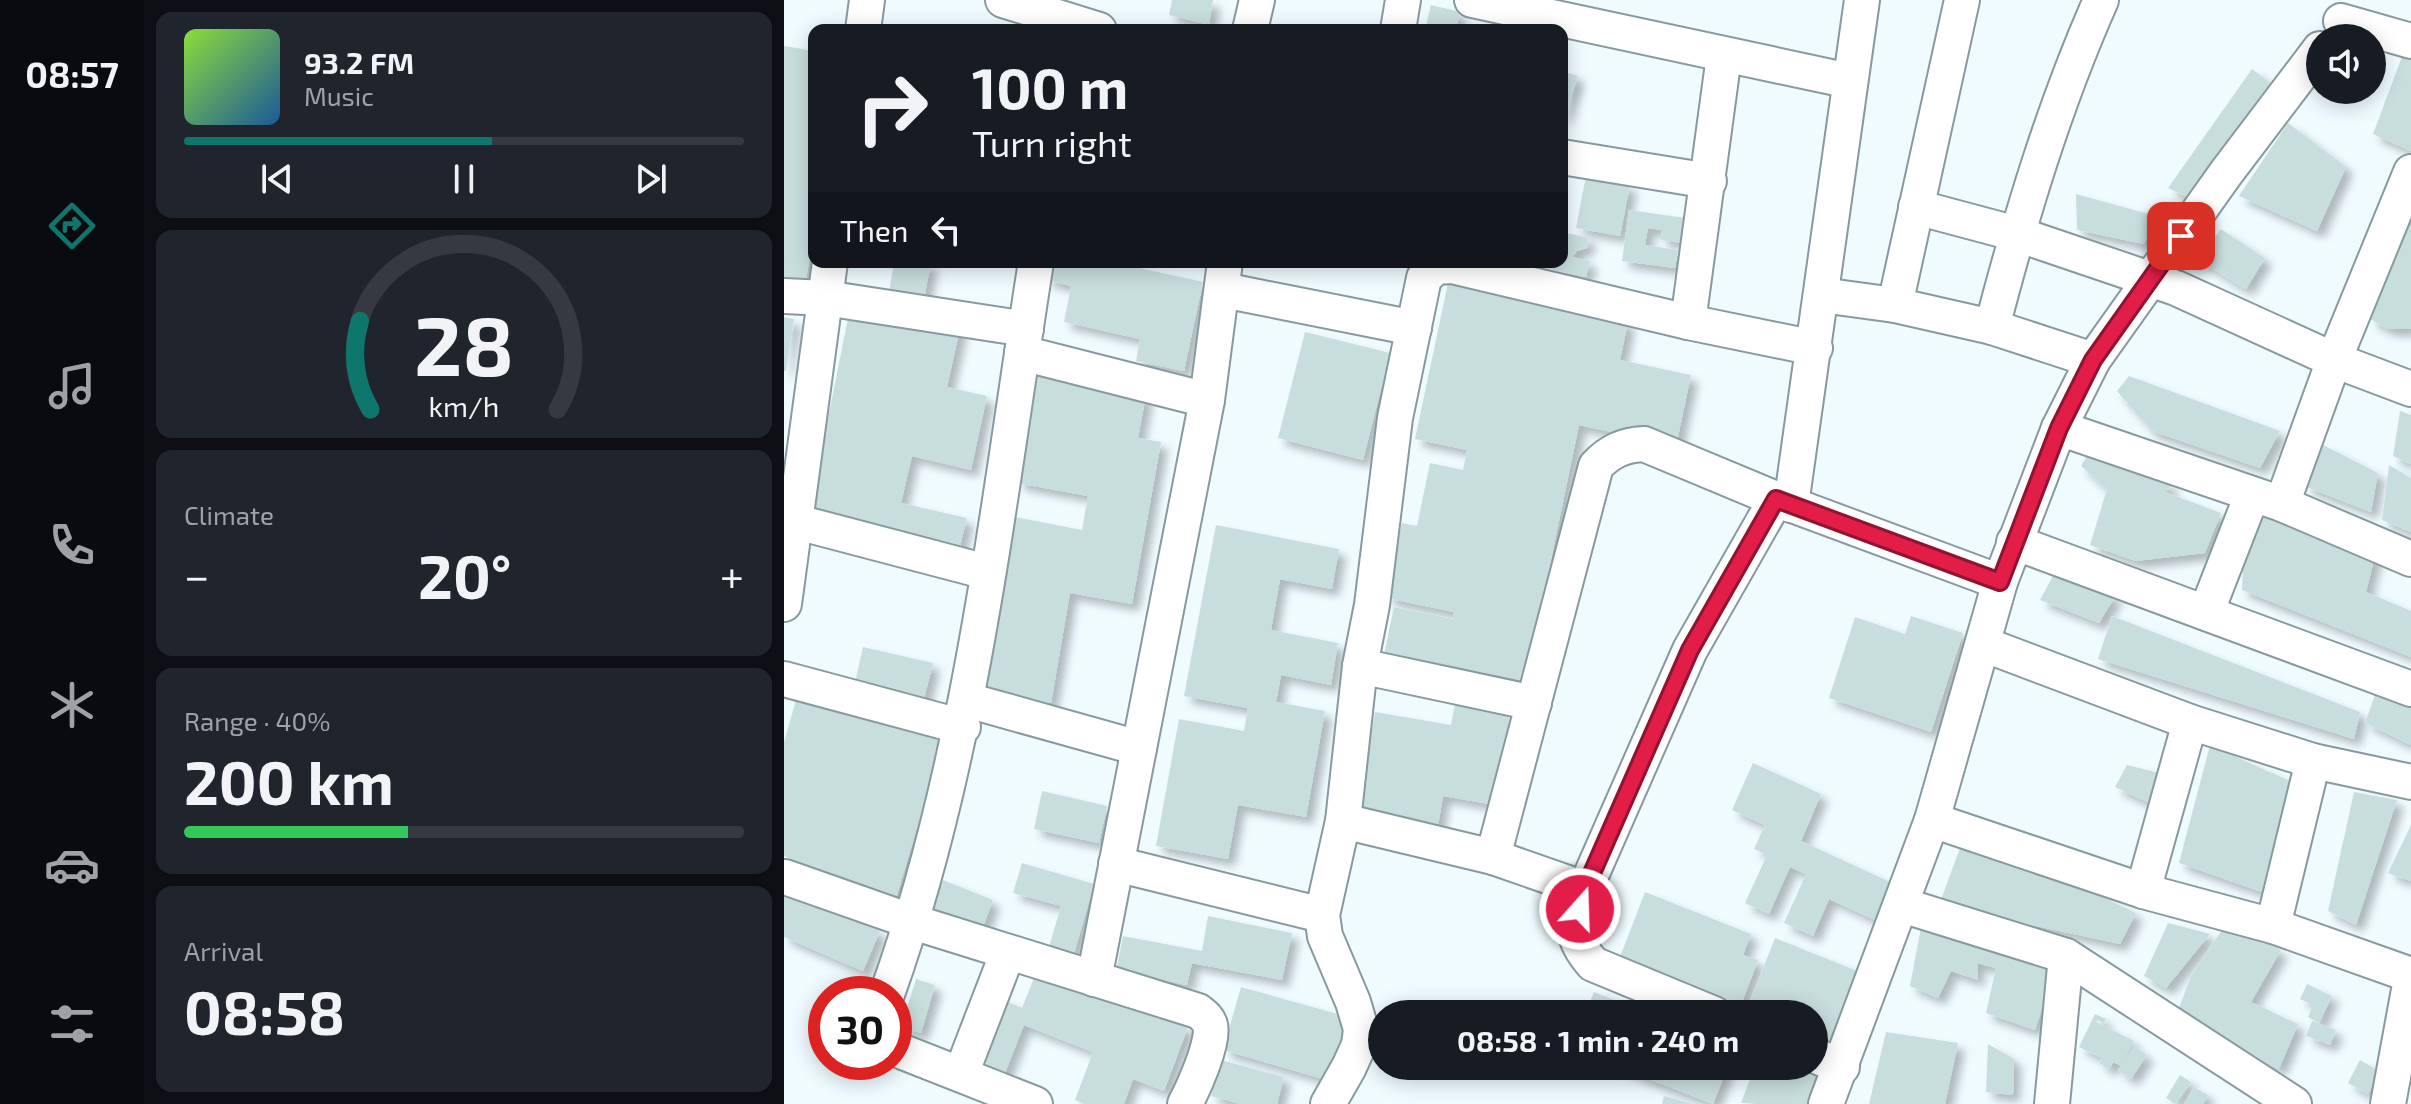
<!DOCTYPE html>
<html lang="en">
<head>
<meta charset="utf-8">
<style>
  body { margin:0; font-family:"Exo 2",sans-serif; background:#20242c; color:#f1f3f6; height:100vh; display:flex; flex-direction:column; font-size:30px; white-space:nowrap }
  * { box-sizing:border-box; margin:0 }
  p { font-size:26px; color:#9ea1a6 }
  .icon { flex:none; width:44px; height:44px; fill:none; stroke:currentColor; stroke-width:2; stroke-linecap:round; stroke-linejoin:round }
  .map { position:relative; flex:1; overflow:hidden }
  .panel { display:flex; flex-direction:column; gap:12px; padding:12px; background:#0d0f14; width:640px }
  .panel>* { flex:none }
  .banner { position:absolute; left:24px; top:24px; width:760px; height:244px; border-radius:16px; box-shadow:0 4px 20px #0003; background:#171b24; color:#f1f3f6; overflow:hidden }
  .fabs { position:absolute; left:1522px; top:24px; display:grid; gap:16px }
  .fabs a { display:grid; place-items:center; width:80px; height:80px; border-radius:50%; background:#171b24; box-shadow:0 4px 20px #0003; font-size:40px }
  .speed { position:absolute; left:24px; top:976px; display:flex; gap:16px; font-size:40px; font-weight:700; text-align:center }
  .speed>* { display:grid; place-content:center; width:104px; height:104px; border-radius:50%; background:#171b24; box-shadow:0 4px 20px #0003; line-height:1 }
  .speed .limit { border:12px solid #d22; background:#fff; color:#111 }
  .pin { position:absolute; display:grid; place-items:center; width:68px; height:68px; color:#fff; margin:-34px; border-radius:16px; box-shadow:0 4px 12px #0006 }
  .me { position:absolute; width:88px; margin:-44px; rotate:20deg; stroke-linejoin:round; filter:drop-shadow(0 0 6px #0008) }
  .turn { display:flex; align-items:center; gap:28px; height:168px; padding:0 32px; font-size:36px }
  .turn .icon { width:104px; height:104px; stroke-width:2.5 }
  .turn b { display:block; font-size:56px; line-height:68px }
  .then { display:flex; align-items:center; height:76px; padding:0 32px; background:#0003; gap:16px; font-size:30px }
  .big { font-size:60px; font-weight:700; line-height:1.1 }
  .panel .tile { flex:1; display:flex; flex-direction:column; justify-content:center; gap:12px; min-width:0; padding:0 28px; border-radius:16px; background:#20242c }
  .panel .dial { align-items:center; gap:0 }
  .dial svg { height:208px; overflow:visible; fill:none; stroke:#363941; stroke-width:7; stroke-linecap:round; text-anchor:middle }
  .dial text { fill:#f1f3f6; stroke:none }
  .song { display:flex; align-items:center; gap:24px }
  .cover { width:96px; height:96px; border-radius:12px; background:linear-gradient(135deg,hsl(90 70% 55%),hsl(210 70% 35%)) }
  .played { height:8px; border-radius:4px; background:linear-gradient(90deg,#0f766e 55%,#363941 55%) }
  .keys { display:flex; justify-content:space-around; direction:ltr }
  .heat { display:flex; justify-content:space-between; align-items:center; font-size:44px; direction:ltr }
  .charge { height:12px; border-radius:6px; background:linear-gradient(90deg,#34c759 40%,#363941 0) }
  .trip { position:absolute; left:584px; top:1000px; width:460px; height:80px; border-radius:40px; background:#171b24; box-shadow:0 4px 20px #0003; font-weight:700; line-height:80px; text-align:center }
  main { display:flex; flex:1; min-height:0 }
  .menu { display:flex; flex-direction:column; width:144px; justify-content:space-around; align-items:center; background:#090b0e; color:#9ea1a6 }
  .menu .icon { width:56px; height:56px }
  .menu .selected { color:#0f766e }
  .menu b { font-size:36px; color:#f1f3f6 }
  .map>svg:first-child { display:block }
</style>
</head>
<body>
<main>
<nav class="menu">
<b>08:57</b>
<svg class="icon selected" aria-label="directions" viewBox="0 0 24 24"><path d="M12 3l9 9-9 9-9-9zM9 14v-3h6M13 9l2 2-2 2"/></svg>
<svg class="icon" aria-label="music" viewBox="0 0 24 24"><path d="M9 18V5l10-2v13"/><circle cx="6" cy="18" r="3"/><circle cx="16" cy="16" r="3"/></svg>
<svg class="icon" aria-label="phone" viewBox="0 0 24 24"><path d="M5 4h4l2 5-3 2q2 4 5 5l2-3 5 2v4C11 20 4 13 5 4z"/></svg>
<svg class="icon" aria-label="climate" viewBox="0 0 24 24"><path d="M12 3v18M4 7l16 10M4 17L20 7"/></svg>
<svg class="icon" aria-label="car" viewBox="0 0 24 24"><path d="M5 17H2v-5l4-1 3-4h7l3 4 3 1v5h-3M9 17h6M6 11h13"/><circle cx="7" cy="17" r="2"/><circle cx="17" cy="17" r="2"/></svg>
<svg class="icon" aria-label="filters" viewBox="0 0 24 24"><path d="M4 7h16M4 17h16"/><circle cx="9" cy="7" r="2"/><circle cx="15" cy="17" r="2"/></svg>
</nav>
<section class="panel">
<div class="tile">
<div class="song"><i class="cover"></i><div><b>93.2 FM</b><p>Music</p></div></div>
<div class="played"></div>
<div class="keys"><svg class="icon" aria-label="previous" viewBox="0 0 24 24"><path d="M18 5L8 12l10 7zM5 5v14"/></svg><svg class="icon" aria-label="pause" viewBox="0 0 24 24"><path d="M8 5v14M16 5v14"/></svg><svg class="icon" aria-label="next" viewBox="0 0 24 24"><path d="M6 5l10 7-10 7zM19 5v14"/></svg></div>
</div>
<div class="tile dial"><svg viewBox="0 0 100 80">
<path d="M14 69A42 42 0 1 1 86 69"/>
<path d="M14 69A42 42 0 0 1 10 35" stroke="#0f766e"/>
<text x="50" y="56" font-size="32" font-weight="700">28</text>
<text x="50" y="72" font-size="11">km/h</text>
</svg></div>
<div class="tile"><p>Climate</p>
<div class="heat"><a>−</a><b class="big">20°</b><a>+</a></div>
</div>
<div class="tile"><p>Range · 40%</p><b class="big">200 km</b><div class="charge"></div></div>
<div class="tile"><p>Arrival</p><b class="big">08:58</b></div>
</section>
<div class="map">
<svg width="1627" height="1104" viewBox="0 0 1627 1104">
  <defs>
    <filter id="shadow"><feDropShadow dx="7" dy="7" stdDeviation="4" flood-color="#0004"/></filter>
  </defs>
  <rect width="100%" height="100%" fill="#effbff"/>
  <g fill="#c8dedd" filter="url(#shadow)">
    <polygon points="388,0 429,0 425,25 385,15"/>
    <polygon points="647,5 676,12 672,30 641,30"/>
    <polygon points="0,46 30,51 30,230 21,286 0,282"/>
    <polygon points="1622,46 1627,48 1627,151 1589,134"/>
    <polygon points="1468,69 1491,86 1410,200 1384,188"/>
    <polygon points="778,71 794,76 780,119 778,118"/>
    <polygon points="1504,123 1562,167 1533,231 1455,196"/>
    <polygon points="802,176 846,185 836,236 792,228"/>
    <polygon points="1292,194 1372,216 1360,244 1293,230"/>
    <polygon points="845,210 901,218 897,243 877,240 878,230 864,228 861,245 894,250 891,268 838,261"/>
    <polygon points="1621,210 1627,212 1627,329 1604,329 1586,319"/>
    <polygon points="1437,229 1481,258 1462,289 1414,260"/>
    <polygon points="778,232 805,238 803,248 793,251 788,257 806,261 802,277 738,263 778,262"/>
    <polygon points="110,262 147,262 140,299 105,292"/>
    <polygon points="266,262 328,262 419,282 400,371 352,361 356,339 280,322 287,286 262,280"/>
    <polygon points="664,283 844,322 836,360 907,375 892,446 795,425 740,689 599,659 610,607 669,619 670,612 602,598 618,523 633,526 646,463 679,470 683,450 631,439"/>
    <polygon points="66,308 177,324 163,387 203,396 187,470 128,456 117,503 183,518 174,554 25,513"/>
    <polygon points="0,317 10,319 2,371 0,371"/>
    <polygon points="521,332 606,353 579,460 494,438"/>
    <polygon points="252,375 362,395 354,438 377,442 348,604 286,593 267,703 200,691 231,517 298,530 304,496 233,483"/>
    <polygon points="1345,376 1496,431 1476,468 1368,431 1333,391"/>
    <polygon points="1616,411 1627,415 1627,464 1609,456"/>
    <polygon points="1539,445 1594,473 1587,512 1520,486"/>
    <polygon points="1304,454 1389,485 1381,492 1437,513 1421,553 1352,561 1306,545 1323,489 1297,466"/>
    <polygon points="1605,465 1627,478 1627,532 1598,520"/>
    <polygon points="1474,512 1592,552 1582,592 1627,611 1627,657 1458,590 1459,565"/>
    <polygon points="432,525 555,549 548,589 496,579 487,630 554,643 547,685 497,675 492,702 541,711 522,817 454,805 444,859 372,846 395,719 460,731 464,708 400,696"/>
    <polygon points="1269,576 1332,595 1315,623 1256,600"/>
    <polygon points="1127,616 1179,633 1147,732 1045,698 1071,617 1121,634"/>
    <polygon points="1328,616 1576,712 1570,739 1314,659"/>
    <polygon points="79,647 149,663 138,707 69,691"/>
    <polygon points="1592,692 1627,704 1627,745 1581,723"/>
    <polygon points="14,693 160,737 112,898 0,856 0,742"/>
    <polygon points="671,703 726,713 711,805 659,796 654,826 574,812 591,712 667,725"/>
    <polygon points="1426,745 1508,782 1478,892 1395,863"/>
    <polygon points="969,763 1037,794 1017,841 1117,887 1100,924 1045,899 1029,936 1000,923 1022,874 1006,867 985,914 961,903 983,855 970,849 981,825 948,810"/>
    <polygon points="1343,765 1379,774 1370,805 1331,787"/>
    <polygon points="258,791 323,806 315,843 250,829"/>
    <polygon points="1570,792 1613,800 1572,925 1544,911"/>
    <polygon points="1627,825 1627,881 1604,873"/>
    <polygon points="1176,848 1285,881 1352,913 1336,944 1155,905"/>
    <polygon points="238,863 310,884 290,954 265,947 277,906 229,893"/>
    <polygon points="159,880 209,900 199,927 148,908"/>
    <polygon points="0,889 96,931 79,971 0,937"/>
    <polygon points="861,892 967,934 959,955 974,960 957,1005 836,957"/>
    <polygon points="424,916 508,933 498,980 408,963 403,985 332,971 339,936 418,951"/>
    <polygon points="1384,923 1426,934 1382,988 1360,976"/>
    <polygon points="1137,927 1271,968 1251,1030 1202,1013 1212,968 1193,963 1194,980 1167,971 1154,998 1126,986"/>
    <polygon points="1440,927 1497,950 1467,1002 1514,1024 1495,1069 1392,1016 1407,976"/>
    <polygon points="991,938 1078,973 1048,1049 1030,1042 1030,1014 961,1014"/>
    <polygon points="254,968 404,1027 380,1091 349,1079 340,1104 301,1104 291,1100 309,1052 240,1025 219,1078 183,1064 210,996 238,1008"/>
    <polygon points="132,979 151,985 137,1033 117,1027"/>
    <polygon points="1523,984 1548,996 1535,1023 1524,1017 1529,1005 1516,999"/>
    <polygon points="457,987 564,1017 546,1081 439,1050"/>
    <polygon points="810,992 866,1014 801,1014"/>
    <polygon points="1311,1014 1322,1019 1320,1023 1314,1020 1312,1022 1350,1041 1337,1066 1329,1062 1325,1069 1315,1063 1318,1058 1295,1047"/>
    <polygon points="1528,1021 1552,1030 1546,1045 1522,1036"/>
    <polygon points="1102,1032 1174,1043 1161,1104 1085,1104"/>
    <polygon points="1204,1044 1230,1059 1229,1095 1202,1092"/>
    <polygon points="1350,1046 1363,1055 1347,1079 1334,1070"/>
    <polygon points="437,1060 500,1077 493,1104 457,1104 427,1096"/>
    <polygon points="1576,1060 1596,1072 1584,1094 1564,1083"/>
    <polygon points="831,1066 944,1066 929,1104"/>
    <polygon points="971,1066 1008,1066 1040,1078 1031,1104 957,1103"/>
    <polygon points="1396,1075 1407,1082 1391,1104 1382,1098"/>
    <polygon points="1410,1087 1424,1095 1419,1104 1400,1104"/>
    <polygon points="880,1096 906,1103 905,1104 878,1104"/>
  </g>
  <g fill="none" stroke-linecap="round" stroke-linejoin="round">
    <defs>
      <g id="minor">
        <polyline points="219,0 315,30"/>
        <polyline points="688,0 1066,81"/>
        <polyline points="1557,21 1627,41"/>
        <polyline points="79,30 83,0"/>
        <polyline points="466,30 473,0"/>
        <polyline points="614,30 619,0"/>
        <polyline points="778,157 925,181"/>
        <polyline points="1132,207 1233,234 1392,288 1550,360 1627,389"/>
        <polyline points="439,290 630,328"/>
        <polyline points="1037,295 1111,305 1208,327 1309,360"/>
        <polyline points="0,296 41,298 242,329"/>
        <polyline points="1111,305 1178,0"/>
        <polyline points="904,322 940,56"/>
        <path d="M 1208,327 C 1237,216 1270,106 1317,0"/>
        <polyline points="238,353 423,400"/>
        <polyline points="1275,428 1498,504 1627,559"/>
        <polyline points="1498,504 1550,360 1627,172"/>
        <polyline points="1007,505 1078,0"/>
        <polyline points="13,522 203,572"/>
        <polyline points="1230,542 1627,689"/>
        <polyline points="0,604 46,262"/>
        <polyline points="1422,613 1468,495"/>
        <polyline points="1199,644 1406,722 1529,761 1627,782"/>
        <polyline points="576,666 750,703"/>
        <polyline points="0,679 179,727"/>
        <polyline points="183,700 355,748"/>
        <polyline points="1148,820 1359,891 1489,926 1627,975"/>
        <path d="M 559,821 L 709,857 L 812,466 C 826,451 840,445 860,444 L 992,499"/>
        <polyline points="709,857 801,889"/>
        <polyline points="332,864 538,915"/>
        <path d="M 1,877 L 129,922 L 414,1011 C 419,1015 424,1018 426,1025 C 431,1041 409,1089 401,1104"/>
        <polyline points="1359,891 1406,722"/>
        <polyline points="1118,905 1282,956 1510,1104"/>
        <polyline points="1489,926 1529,761"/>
        <polyline points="310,979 423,400 441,262"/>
        <path d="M 103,994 C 187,759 213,508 252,262"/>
        <path d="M 930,1014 L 809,964 C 783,934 791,925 801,889 L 906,650 L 992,499 L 1216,582"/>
        <polyline points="110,1046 119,1052 251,1104"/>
        <polyline points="1030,1055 1058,1067"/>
        <polyline points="177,1074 224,952"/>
        <polyline points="544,1104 565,1067 575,1045 577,1029 569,1002 541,936 538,915 559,821 576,666 588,605 611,418 640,278 652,267 668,266 904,322 1031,348"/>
        <polyline points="1042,1104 1148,820 1216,582 1275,428 1309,360 1442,173 1536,49"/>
        <polyline points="1268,1104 1282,956"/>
        <polyline points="1604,1104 1627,979"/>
      </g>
    </defs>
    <use href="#minor" stroke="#869a9f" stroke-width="38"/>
    <use href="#minor" stroke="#fff" stroke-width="34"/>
  </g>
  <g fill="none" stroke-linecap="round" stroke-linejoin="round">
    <defs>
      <polyline id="route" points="796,909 801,889 906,650 992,499 1216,582 1275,428 1309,360 1397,236"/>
    </defs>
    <use href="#route" stroke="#92132f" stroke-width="20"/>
    <use href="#route" stroke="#e11d48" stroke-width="14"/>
  </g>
</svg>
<div class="fabs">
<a><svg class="icon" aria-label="sound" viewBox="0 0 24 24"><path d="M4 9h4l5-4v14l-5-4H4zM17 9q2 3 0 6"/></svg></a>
</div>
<div class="speed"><div class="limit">30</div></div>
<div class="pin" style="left:1397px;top:236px;background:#d93025"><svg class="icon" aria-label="arrive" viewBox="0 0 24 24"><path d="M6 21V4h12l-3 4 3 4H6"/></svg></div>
<svg class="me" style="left:796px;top:909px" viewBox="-20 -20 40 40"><circle r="17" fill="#e11d48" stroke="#fff" stroke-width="3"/><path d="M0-11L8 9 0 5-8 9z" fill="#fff"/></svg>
<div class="trip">08:58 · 1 min · 240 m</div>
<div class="banner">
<div class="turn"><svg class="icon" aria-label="right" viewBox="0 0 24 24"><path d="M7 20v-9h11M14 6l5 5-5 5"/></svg><div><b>100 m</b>Turn right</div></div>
<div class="then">Then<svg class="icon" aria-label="left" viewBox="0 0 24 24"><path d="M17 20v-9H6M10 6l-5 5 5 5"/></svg></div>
</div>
</div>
</main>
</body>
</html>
